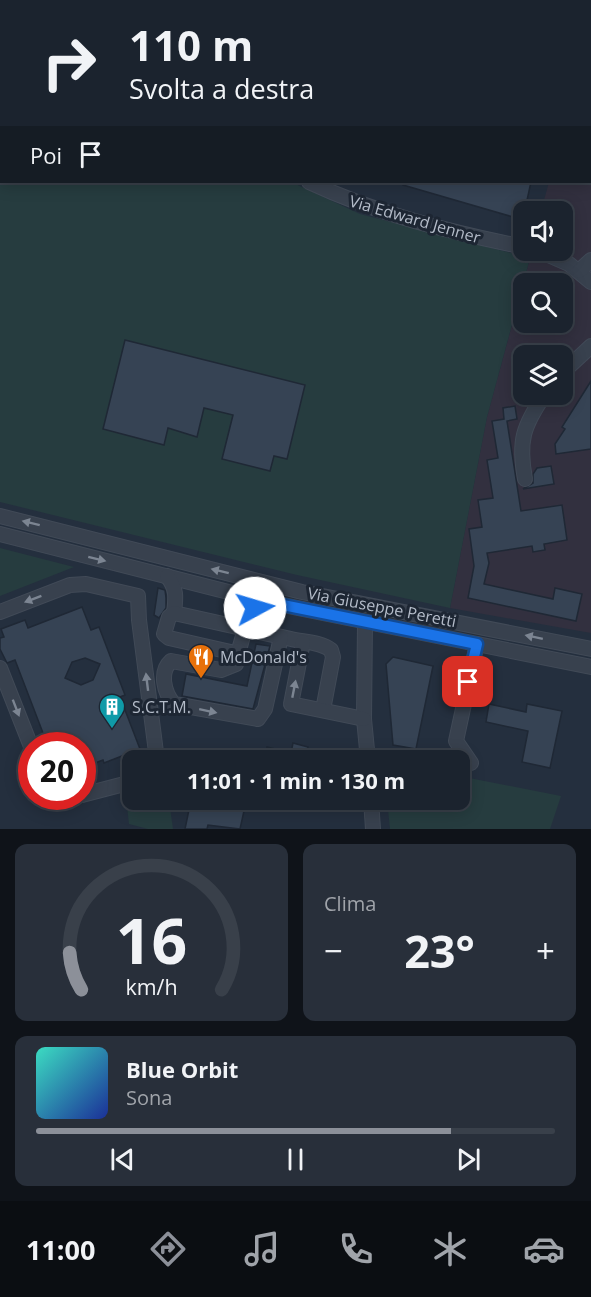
<!DOCTYPE html>
<html lang="it">
<head>
<meta charset="utf-8">
<style>
  body { margin:0; font-family:"Open Sans",sans-serif; background:#282f3a; color:#f1f3f6; height:100vh; display:flex; flex-direction:column; font-size:22px; white-space:nowrap }
  * { box-sizing:border-box; margin:0 }
  p { font-size:20px; color:#a0a4aa }
  .icon { flex:none; width:33px; height:33px; fill:none; stroke:currentColor; stroke-width:2; stroke-linecap:round; stroke-linejoin:round }
  .map { position:relative; height:829px; overflow:hidden }
  .details { display:flex; flex-direction:column; gap:15px; padding:15px; background:#0f1319; flex:1 }
  .details>* { flex:none }
  .banner { position:absolute; left:0px; top:0px; width:591px; height:183px; box-shadow:0 3px 15px #0003,0 0 0 2px #39404a; background:#1b232e; color:#f1f3f6; overflow:hidden }
  .fabs { position:absolute; left:513px; top:201px; display:grid; gap:12px }
  .fabs a { display:grid; place-items:center; width:60px; height:60px; border-radius:12px; background:#1b232e; box-shadow:0 3px 15px #0003,0 0 0 2px #39404a; font-size:30px }
  .speed { position:absolute; left:18px; top:732px; display:flex; gap:12px; font-size:30px; font-weight:700; text-align:center }
  .speed>* { display:grid; place-content:center; width:78px; height:78px; border-radius:50%; background:#1b232e; box-shadow:0 3px 15px #0003,0 0 0 2px #39404a; line-height:1 }
  .speed .limit { border:9px solid #d22; background:#fff; color:#111 }
  .pin { position:absolute; display:grid; place-items:center; width:51px; height:51px; color:#fff; margin:-26px; border-radius:12px; box-shadow:0 3px 9px #0006 }
  .me { position:absolute; width:66px; margin:-33px; rotate:84deg; stroke-linejoin:round; filter:drop-shadow(0 0 4px #0008) }
  .turn { display:flex; align-items:center; gap:21px; height:126px; padding:0 30px; font-size:27px }
  .turn .icon { width:78px; height:78px; stroke-width:2.5 }
  .turn b { display:block; font-size:42px; line-height:51px }
  .then { display:flex; align-items:center; height:57px; padding:0 30px; background:#0003; gap:12px; font-size:22px }
  .big { font-size:45px; font-weight:700; line-height:1.1 }
  .details .card { flex:1; display:flex; flex-direction:column; justify-content:center; gap:9px; min-width:0; padding:0 21px; border-radius:12px; background:#282f3a }
  .details .dial { align-items:center; gap:0 }
  .dial svg { height:156px; overflow:visible; fill:none; stroke:#39404a; stroke-width:7; stroke-linecap:round; text-anchor:middle }
  .dial text { fill:#f1f3f6; stroke:none }
  .song { display:flex; align-items:center; gap:18px }
  .cover { width:72px; height:72px; border-radius:9px; background:linear-gradient(135deg,hsl(170 70% 55%),hsl(230 70% 35%)) }
  .played { height:6px; border-radius:3px; background:linear-gradient(90deg,#8c9099 80%,#39404a 80%) }
  .keys { display:flex; justify-content:space-around; direction:ltr }
  .heat { display:flex; justify-content:space-between; align-items:center; font-size:33px; direction:ltr }
  .details .tiles { flex:1; display:grid; gap:15px; grid-template-columns:1fr 1fr }
  .card:last-child { grid-column:span 2 }
  .trip { position:absolute; left:122px; top:750px; width:348px; height:60px; border-radius:12px; background:#1b232e; box-shadow:0 3px 15px #0003,0 0 0 2px #39404a; font-weight:700; line-height:60px; text-align:center }
  .tabs { display:flex; height:96px; justify-content:space-around; align-items:center; background:#0b0e12; color:#a0a4aa }
  .tabs .icon { width:42px; height:42px }
  .tabs .selected { color:#8c9099 }
  .tabs b { font-size:27px; color:#f1f3f6 }
  .map>svg:first-child { display:block }
</style>
</head>
<body>
<div class="map">
<svg width="591" height="829" viewBox="0 0 591 829">
  <rect width="100%" height="100%" fill="#242f3e"/>
  <path fill="#32303f" fill-rule="evenodd" d="M 591,6 L 591,633 L 450,608 L 487,417 L 532,251 L 562,250 L 562,212 L 541,211 L 549,182 L 590,182 ZM 524,284 L 562,284 L 562,322 L 524,322 ZM 524,356 L 562,356 L 562,394 L 524,394 Z"/>
  <g fill="#263c3f">
    <polygon points="0,79 2,182 291,182 360,214 530,258 487,417 450,608 297,575 0,502"/>
    <polygon points="0,548 74,567 0,596"/>
    <polygon points="459,776 561,796 550,829 390,829 387,800 459,800"/>
    <polygon points="147,800 169,800 173,829 148,829 129,824 127,806"/>
  </g>
  <g fill="#364354" stroke="#1f2835" stroke-width="1.5" fill-rule="evenodd">
    <polygon points="404,182 531,182 522,223 512,220 513,217 403,185"/>
    <polygon points="125,340 305,385 287,459 274,456 270,471 222,459 233,415 204,408 197,437 168,428 164,445 103,429"/>
    <polygon points="591,381 591,449 556,454 555,444 565,429 562,427"/>
    <polygon points="515,406 517,419 507,421 521,511 562,505 567,540 544,544 545,550 533,552 532,546 487,553 489,563 484,584 553,599 555,588 582,594 576,621 468,598 474,566 469,529 482,527 478,500 493,498 487,460 498,458 492,421 504,419 503,408"/>
    <polygon points="551,466 554,484 523,489 533,483 533,474 537,468"/>
    <polygon points="158,588 165,590 166,598 166,608 159,618 154,615"/>
    <path d="M 82,607 L 91,630 L 99,627 L 125,695 L 120,697 L 140,749 L 104,763 L 103,760 L 82,768 L 82,746 L 48,746 L 15,660 L 7,663 L 0,649 L 0,638 L 4,637 L 1,629 L 25,620 L 28,628 ZM 85,658 L 100,664 L 93,680 L 81,685 L 65,678 L 72,662 Z"/>
    <polygon points="256,644 270,646 253,709 182,696 186,674 247,686"/>
    <polygon points="393,657 433,666 416,749 393,745 386,664"/>
    <polygon points="489,704 526,712 527,704 562,711 550,768 522,762 528,731 486,722"/>
    <polygon points="293,743 308,747 305,760 264,760 267,747 291,753"/>
    <polygon points="191,800 244,811 240,829 208,825 207,829 185,829"/>
  </g>
  <g fill="none" stroke-linecap="round" stroke-linejoin="round">
    <defs>
      <g id="minor">
        <polyline points="21,2 22,0"/>
        <polyline points="0,48 2,44"/>
        <polyline points="0,69 2,69"/>
        <path d="M 309,182 C 377,214 450,232 524,247"/>
        <polyline points="537,250 569,264 591,282"/>
        <polyline points="579,271 591,260"/>
        <polyline points="562,373 591,346"/>
        <path d="M 525,479 C 518,441 523,426 545,394"/>
        <polyline points="0,516 302,592 591,649"/>
        <polyline points="0,534 268,602 591,667"/>
        <path d="M 167,576 C 177,589 176,597 174,613"/>
        <path d="M 268,602 L 250,611 L 239,650 L 235,653 L 169,638 L 164,634 L 169,617 L 174,613 C 213,622 252,630 291,639 C 304,642 321,642 331,650 L 333,657 L 323,710"/>
        <polyline points="0,612 70,585 86,584 138,596 139,620 157,760"/>
        <polyline points="365,623 364,719 368,760"/>
        <polyline points="303,642 291,704 364,719"/>
        <path d="M 239,650 L 236,664 L 221,670 L 171,661 C 159,672 164,693 174,704 L 258,719 L 265,709 L 281,637"/>
        <polyline points="0,668 32,749"/>
        <polyline points="471,763 456,741 477,644"/>
        <polyline points="82,795 132,782"/>
        <polyline points="371,800 373,829"/>
      </g>
    </defs>
    <use href="#minor" stroke="#414a57" stroke-width="16"/>
    <use href="#minor" stroke="#38414e" stroke-width="14"/>
  </g>
  <defs><path id="oneway-solid" d="M-6-.8H1V-3.2L6.5 0L1 3.2V.8H-6Z" transform="scale(1.5)"/></defs>
  <g fill="#7c8592">
    <use href="#oneway-solid" transform="translate(31 523) rotate(-166)"/>
    <use href="#oneway-solid" transform="translate(97 559) rotate(14)"/>
    <use href="#oneway-solid" transform="translate(220 571) rotate(-166)"/>
    <use href="#oneway-solid" transform="translate(33 599) rotate(159)"/>
    <use href="#oneway-solid" transform="translate(534 637) rotate(-168)"/>
    <use href="#oneway-solid" transform="translate(147 682) rotate(-97)"/>
    <use href="#oneway-solid" transform="translate(294 689) rotate(-79)"/>
    <use href="#oneway-solid" transform="translate(16 708) rotate(69)"/>
    <use href="#oneway-solid" transform="translate(208 711) rotate(12)"/>
  </g>
  <g fill="none" stroke-linecap="round" stroke-linejoin="round">
    <defs>
      <polyline id="route" points="255,608 268,602 477,644 468,682"/>
    </defs>
    <use href="#route" stroke="#114b97" stroke-width="15"/>
    <use href="#route" stroke="#1a73e8" stroke-width="10"/>
  </g>
  <defs>
    <symbol id="restaurant-pin" viewBox="-11 -11 22 30"><path d="M0 17L-7.5 6A9.5 9.5 0 1 1 7.5 6Z" fill="#e8710a" stroke="#1d2633"/><path d="M-5-6h1v4h1v-4h1v4h1v-4h1v5L-1.5 .5V6h-2V.5L-5-1ZM5-6V6H3V1.5H1.5Q1.5-4 5-6Z" fill="#fff"/></symbol>
    <symbol id="building-pin" viewBox="-11 -11 22 30"><path d="M0 17L-7.5 6A9.5 9.5 0 1 1 7.5 6Z" fill="#0f9aa8" stroke="#1d2633"/><path d="M-4-6H4V6H1V3H-1V6H-4ZM-2.5-4.3h1.7v1.8h-1.7ZM.8-4.3h1.7v1.8H.8ZM-2.5-1h1.7V.8h-1.7ZM.8-1h1.7V.8H.8Z" fill="#fff"/></symbol>
  </defs>
  <g fill-rule="evenodd">
    <use href="#restaurant-pin" x="186" y="642" width="30" height="40"/>
    <use href="#building-pin" x="97" y="692" width="30" height="40"/>
  </g>
  <g text-anchor="middle" dominant-baseline="central" stroke-width="6" stroke-linejoin="round" paint-order="stroke">
    <g font-size="16" fill="#b4bcc9" stroke="#1d2633">
      <text transform="translate(415 219) rotate(16)">Via Edward Jenner</text>
      <text transform="translate(382 607) rotate(11)">Via Giuseppe Peretti</text>
    </g>
    <g font-size="16" fill="#b4bcc9" stroke="#1d2633" text-anchor="start">
      <text x="220" y="657">McDonald's</text>
      <text x="132" y="707">S.C.T.M.</text>
    </g>
  </g>
</svg>
<div class="fabs">
<a><svg class="icon" aria-label="sound" viewBox="0 0 24 24"><path d="M4 9h4l5-4v14l-5-4H4zM17 9q2 3 0 6"/></svg></a>
<a><svg class="icon" aria-label="search" viewBox="0 0 24 24"><circle cx="10" cy="10" r="6"/><path d="M15 15l6 6"/></svg></a>
<a><svg class="icon" aria-label="layers" viewBox="0 0 24 24"><path d="M12 4l9 5-9 5-9-5zM3 14l9 5 9-5"/></svg></a>
</div>
<div class="speed"><div class="limit">20</div></div>
<div class="pin" style="left:468px;top:682px;background:#d93025"><svg class="icon" aria-label="arrive" viewBox="0 0 24 24"><path d="M6 21V4h12l-3 4 3 4H6"/></svg></div>
<svg class="me" style="left:255px;top:608px" viewBox="-20 -20 40 40"><circle r="19" fill="#fff"/><path d="M0-13L10 11 0 6-10 11z" fill="#1a73e8"/></svg>
<div class="trip">11:01 · 1 min · 130 m</div>
<div class="banner">
<div class="turn"><svg class="icon" aria-label="right" viewBox="0 0 24 24"><path d="M7 20v-9h11M14 6l5 5-5 5"/></svg><div><b>110 m</b>Svolta a destra</div></div>
<div class="then">Poi<svg class="icon" aria-label="arrive" viewBox="0 0 24 24"><path d="M6 21V4h12l-3 4 3 4H6"/></svg></div>
</div>
</div>
<section class="details">
<div class="tiles">
<div class="card dial"><svg viewBox="0 0 100 80">
<path d="M14 69A42 42 0 1 1 86 69"/>
<path d="M14 69A42 42 0 0 1 8 50" stroke="#8c9099"/>
<text x="50" y="56" font-size="32" font-weight="700">16</text>
<text x="50" y="72" font-size="11">km/h</text>
</svg></div>
<div class="card"><p>Clima</p>
<div class="heat"><a>−</a><b class="big">23°</b><a>+</a></div>
</div>
<div class="card">
<div class="song"><i class="cover"></i><div><b>Blue Orbit</b><p>Sona</p></div></div>
<div class="played"></div>
<div class="keys"><svg class="icon" aria-label="previous" viewBox="0 0 24 24"><path d="M18 5L8 12l10 7zM5 5v14"/></svg><svg class="icon" aria-label="pause" viewBox="0 0 24 24"><path d="M8 5v14M16 5v14"/></svg><svg class="icon" aria-label="next" viewBox="0 0 24 24"><path d="M6 5l10 7-10 7zM19 5v14"/></svg></div>
</div>
</div>
</section>
<nav class="tabs">
<b>11:00</b>
<svg class="icon selected" aria-label="directions" viewBox="0 0 24 24"><path d="M12 3l9 9-9 9-9-9zM9 14v-3h6M13 9l2 2-2 2"/></svg>
<svg class="icon" aria-label="music" viewBox="0 0 24 24"><path d="M9 18V5l10-2v13"/><circle cx="6" cy="18" r="3"/><circle cx="16" cy="16" r="3"/></svg>
<svg class="icon" aria-label="phone" viewBox="0 0 24 24"><path d="M5 4h4l2 5-3 2q2 4 5 5l2-3 5 2v4C11 20 4 13 5 4z"/></svg>
<svg class="icon" aria-label="climate" viewBox="0 0 24 24"><path d="M12 3v18M4 7l16 10M4 17L20 7"/></svg>
<svg class="icon" aria-label="car" viewBox="0 0 24 24"><path d="M5 17H2v-5l4-1 3-4h7l3 4 3 1v5h-3M9 17h6M6 11h13"/><circle cx="7" cy="17" r="2"/><circle cx="17" cy="17" r="2"/></svg>
</nav>
</body>
</html>
